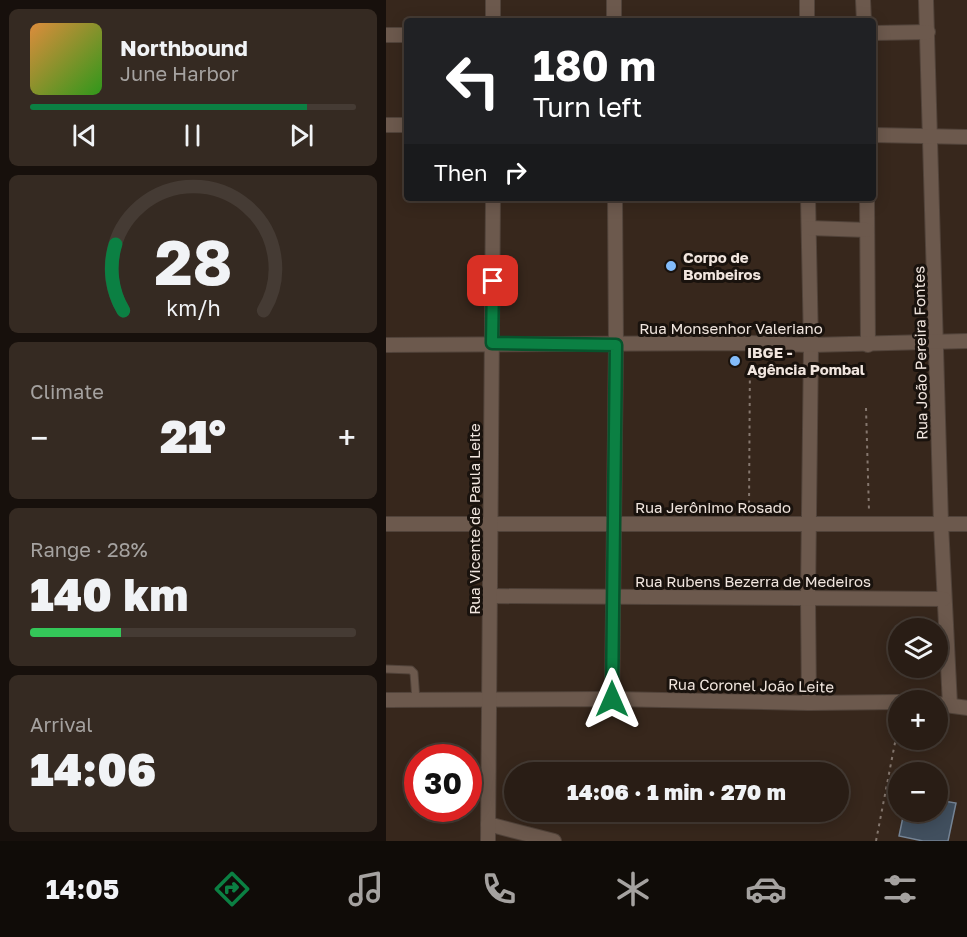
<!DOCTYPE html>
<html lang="en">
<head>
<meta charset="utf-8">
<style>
  body { margin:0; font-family:"Golos Text",sans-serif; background:#352a22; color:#f1f3f6; height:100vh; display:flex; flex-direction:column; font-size:22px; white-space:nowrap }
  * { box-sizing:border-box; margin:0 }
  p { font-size:20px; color:#a5a2a0 }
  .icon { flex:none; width:33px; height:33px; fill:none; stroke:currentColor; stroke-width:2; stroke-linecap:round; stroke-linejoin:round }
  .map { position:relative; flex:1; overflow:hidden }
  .drawer { display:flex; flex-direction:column; gap:9px; padding:9px; background:#17100c; width:386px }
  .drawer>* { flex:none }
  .top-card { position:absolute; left:18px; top:18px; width:472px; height:183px; border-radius:6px; box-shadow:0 3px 15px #0003,0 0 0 2px #453b34; background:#202124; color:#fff; overflow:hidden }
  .fabs { position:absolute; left:502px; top:618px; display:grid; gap:12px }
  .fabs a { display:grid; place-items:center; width:60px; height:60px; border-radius:50%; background:#291d15; box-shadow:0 3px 15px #0003,0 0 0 2px #453b34; font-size:30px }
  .speed { position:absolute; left:18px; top:744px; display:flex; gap:12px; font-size:30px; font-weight:700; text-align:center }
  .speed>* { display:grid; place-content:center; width:78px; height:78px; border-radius:50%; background:#291d15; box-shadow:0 3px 15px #0003,0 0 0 2px #453b34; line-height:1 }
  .speed .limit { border:9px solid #d22; background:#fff; color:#111 }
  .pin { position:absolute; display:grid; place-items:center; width:51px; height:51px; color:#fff; margin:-26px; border-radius:12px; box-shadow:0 3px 9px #0006 }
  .me { position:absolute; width:66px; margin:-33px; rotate:0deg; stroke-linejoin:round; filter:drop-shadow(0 0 4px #0008) }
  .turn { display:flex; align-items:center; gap:21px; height:126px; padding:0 30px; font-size:27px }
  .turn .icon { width:78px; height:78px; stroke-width:2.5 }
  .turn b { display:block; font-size:42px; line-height:51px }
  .then { display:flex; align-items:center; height:57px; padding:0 30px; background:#0003; gap:12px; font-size:22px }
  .big { font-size:45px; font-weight:800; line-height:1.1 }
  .drawer .card { flex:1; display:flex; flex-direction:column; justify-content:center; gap:9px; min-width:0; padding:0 21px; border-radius:9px; background:#352a22 }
  .drawer .dial { align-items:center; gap:0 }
  .dial svg { height:156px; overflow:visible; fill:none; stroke:#453b34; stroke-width:7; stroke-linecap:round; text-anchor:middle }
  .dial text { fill:#f1f3f6; stroke:none }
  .song { display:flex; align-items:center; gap:18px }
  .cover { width:72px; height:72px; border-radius:9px; background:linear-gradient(135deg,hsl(30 70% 55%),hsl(110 70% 35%)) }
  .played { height:6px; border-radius:3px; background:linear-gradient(90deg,#0b8043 85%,#453b34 85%) }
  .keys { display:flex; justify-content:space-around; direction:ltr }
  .heat { display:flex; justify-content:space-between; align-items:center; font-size:33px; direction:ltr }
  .charge { height:9px; border-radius:4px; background:linear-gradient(90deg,#34c759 28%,#453b34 0) }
  .trip { position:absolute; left:118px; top:762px; width:345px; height:60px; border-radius:30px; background:#291d15; box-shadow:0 3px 15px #0003,0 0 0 2px #453b34; font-weight:800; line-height:60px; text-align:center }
  .menu { display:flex; height:96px; justify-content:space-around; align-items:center; background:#100c08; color:#a5a2a0 }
  .menu .icon { width:42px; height:42px }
  .menu .on { color:#0b8043 }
  .menu b { font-size:27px; color:#f1f3f6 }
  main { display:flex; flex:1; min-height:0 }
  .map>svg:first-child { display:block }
</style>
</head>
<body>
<main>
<section class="drawer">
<div class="card">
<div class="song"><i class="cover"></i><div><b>Northbound</b><p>June Harbor</p></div></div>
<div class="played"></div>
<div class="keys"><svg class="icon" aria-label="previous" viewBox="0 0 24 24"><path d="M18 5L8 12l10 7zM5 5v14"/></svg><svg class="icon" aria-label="pause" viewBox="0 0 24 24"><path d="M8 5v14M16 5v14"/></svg><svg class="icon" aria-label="next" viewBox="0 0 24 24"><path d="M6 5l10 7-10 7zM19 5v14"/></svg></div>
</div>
<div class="card dial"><svg viewBox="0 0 100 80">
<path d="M14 69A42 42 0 1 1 86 69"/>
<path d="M14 69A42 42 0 0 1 10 35" stroke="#0b8043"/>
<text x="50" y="56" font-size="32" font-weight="700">28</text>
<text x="50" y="72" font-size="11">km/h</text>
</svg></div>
<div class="card"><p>Climate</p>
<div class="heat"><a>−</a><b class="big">21°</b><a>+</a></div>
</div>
<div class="card"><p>Range · 28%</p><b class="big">140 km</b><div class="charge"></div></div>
<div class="card"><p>Arrival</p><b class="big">14:06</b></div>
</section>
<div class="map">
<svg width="582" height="841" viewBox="0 0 582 841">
  <rect width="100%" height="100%" fill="#37271c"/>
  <polygon fill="#414f5e" stroke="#758495" stroke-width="1.5" points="552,800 570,803 562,841 537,841 513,836 518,812 552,812"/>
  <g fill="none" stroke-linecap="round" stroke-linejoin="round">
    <defs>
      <polyline id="lane" points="0,669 25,670 28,673 30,700"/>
      <g id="street">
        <polyline points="107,0 107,21"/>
        <polyline points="421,0 421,21"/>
        <polyline points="477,0 478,21"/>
        <polyline points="540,0 555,524 564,705"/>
        <polyline points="228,21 228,0"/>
        <polyline points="488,33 542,32"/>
        <polyline points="0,35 21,35"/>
        <polyline points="0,125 21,125"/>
        <polyline points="488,135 582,137"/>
        <polyline points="422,198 425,345 422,597 423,703"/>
        <polyline points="481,198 482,345"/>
        <polyline points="423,228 481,230"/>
        <polyline points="0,345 364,343 425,345 582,341"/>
        <polyline points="0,524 582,524"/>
        <polyline points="104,596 558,599"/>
        <polyline points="226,699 230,345 229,198"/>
        <polyline points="0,700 226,699 423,703 513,702"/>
        <polyline points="552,704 582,708"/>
        <polyline points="102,824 168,841"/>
        <polyline points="102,841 107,198"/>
      </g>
    </defs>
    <use href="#lane" stroke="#51433a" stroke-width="9"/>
    <use href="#street" stroke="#51433a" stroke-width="16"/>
    <g stroke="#85776e" stroke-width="2" stroke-dasharray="3 4.5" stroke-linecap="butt">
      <polyline points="480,408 483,511"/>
      <polyline points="363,511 364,355"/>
      <polyline points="490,841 513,722"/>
    </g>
    <use href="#lane" stroke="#6c594d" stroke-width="7"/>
    <use href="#street" stroke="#6c594d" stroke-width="14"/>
  </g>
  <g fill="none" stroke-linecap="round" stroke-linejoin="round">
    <defs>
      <polyline id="route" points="107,281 106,343 230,345 226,699"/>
    </defs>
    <use href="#route" stroke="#07532c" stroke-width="15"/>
    <use href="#route" stroke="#0b8043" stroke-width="10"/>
  </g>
  <g fill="#83bcfb" stroke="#19120d" stroke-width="2">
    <circle cx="285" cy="266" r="6"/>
    <circle cx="349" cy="361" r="6"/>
  </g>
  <g text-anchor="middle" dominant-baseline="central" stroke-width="6" stroke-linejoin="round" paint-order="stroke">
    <g font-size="15" font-weight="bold" fill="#f1e6df" stroke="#19120d" text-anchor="start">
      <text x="297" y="257">Corpo de<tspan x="297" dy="17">Bombeiros</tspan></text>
      <text x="361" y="352">IBGE -<tspan x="361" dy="17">Agência Pombal</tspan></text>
    </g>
    <g font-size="15" fill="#f1e6df" stroke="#19120d">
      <text x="345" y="328">Rua Monsenhor Valeriano</text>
      <text transform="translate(534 353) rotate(-91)">Rua João Pereira Fontes</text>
      <text x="327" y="507">Rua Jerônimo Rosado</text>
      <text transform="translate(88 519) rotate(-90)">Rua Vicente de Paula Leite</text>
      <text x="367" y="581">Rua Rubens Bezerra de Medeiros</text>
      <text transform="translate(365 685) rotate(1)">Rua Coronel João Leite</text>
    </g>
  </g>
</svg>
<div class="fabs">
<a><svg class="icon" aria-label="layers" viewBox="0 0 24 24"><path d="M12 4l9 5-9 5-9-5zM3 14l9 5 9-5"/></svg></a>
<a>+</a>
<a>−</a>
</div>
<div class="speed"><div class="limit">30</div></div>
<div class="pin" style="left:107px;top:281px;background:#d93025"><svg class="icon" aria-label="arrive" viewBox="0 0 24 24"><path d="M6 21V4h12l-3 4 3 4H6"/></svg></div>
<svg class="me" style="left:226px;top:699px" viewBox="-20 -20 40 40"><path d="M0-17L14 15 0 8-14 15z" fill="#0b8043" stroke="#fff" stroke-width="4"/></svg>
<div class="trip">14:06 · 1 min · 270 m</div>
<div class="top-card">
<div class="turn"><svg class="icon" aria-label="left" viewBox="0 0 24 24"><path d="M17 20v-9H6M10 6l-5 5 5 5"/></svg><div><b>180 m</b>Turn left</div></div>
<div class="then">Then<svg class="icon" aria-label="right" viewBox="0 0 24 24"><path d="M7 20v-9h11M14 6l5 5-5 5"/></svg></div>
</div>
</div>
</main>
<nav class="menu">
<b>14:05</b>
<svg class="icon on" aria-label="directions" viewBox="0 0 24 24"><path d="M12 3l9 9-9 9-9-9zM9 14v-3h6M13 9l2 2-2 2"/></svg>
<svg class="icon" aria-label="music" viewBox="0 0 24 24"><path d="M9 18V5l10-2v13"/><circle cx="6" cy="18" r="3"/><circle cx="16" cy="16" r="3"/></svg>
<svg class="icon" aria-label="phone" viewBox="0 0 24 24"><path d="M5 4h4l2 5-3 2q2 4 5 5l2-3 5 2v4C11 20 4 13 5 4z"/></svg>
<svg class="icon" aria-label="climate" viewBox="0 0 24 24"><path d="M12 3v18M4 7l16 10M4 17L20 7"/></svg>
<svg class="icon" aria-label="car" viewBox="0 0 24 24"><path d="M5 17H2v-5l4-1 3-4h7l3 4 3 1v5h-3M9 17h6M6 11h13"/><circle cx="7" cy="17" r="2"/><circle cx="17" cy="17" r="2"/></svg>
<svg class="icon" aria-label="filters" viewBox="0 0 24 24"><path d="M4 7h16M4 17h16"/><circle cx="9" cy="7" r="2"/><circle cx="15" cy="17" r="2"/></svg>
</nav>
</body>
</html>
